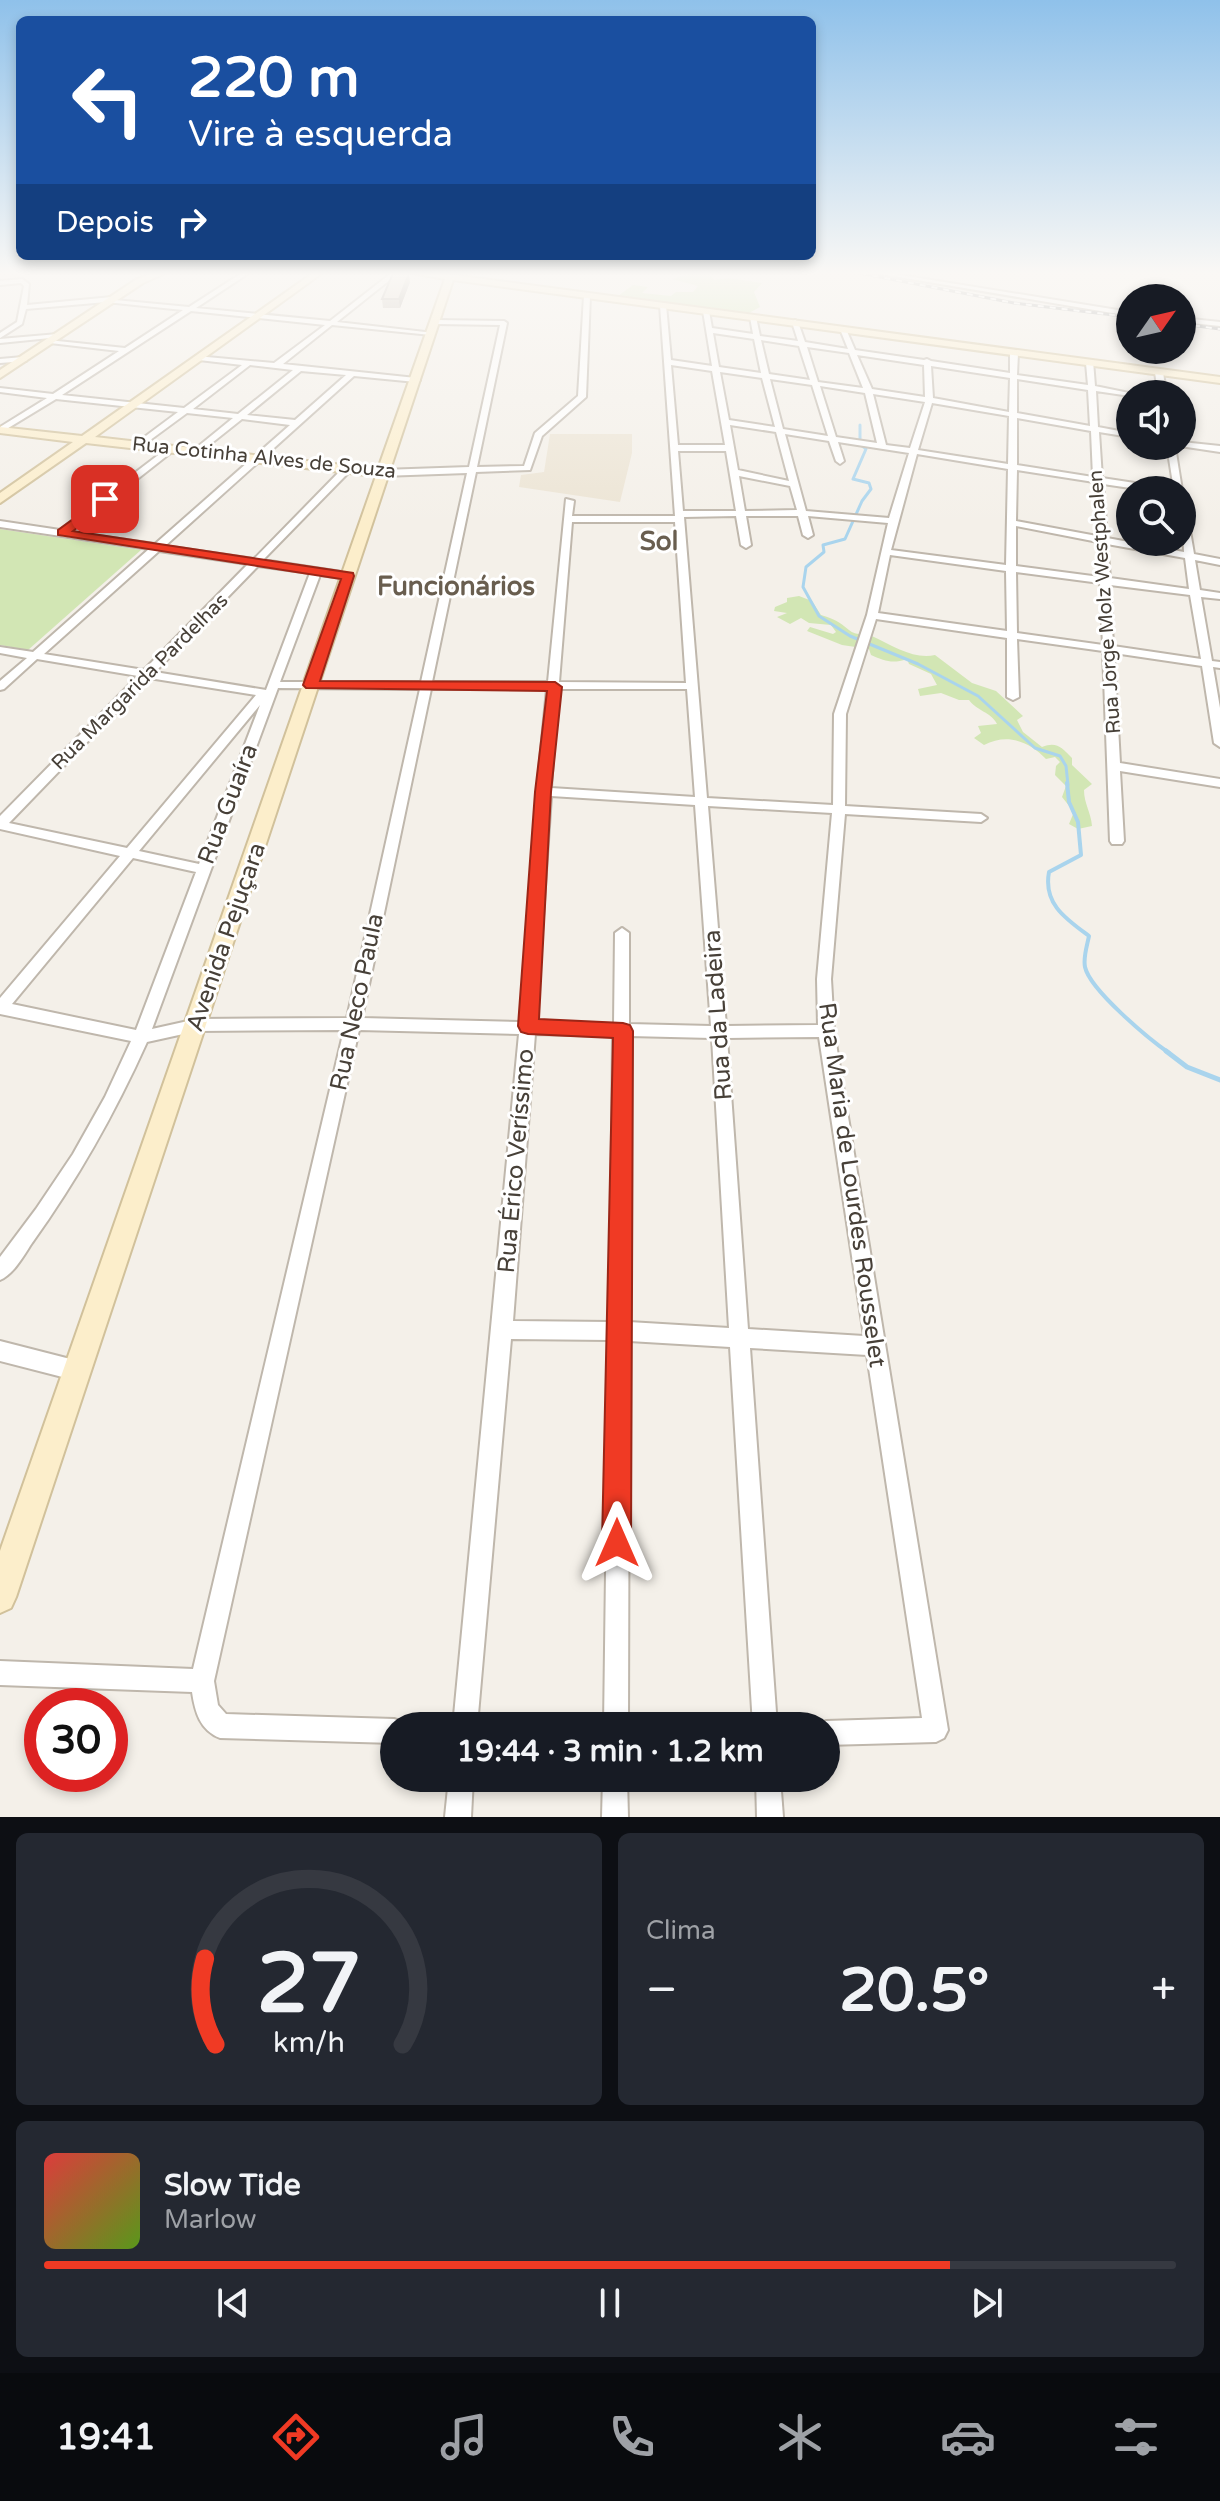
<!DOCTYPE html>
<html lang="pt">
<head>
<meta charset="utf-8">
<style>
  body { margin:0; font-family:"Varela Round",sans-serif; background:#242831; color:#f1f3f6; height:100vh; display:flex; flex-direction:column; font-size:30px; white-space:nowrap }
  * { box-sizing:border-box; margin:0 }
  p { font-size:26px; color:#9ea1a6 }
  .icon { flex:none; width:44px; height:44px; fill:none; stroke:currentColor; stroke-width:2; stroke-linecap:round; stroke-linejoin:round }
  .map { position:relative; height:1817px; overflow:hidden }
  .sheet { display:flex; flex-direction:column; gap:16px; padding:16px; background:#0d0f14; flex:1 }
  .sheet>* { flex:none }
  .hud { position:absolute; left:16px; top:16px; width:800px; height:244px; border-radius:12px; box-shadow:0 4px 12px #0003; background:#1a4fa0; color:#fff; overflow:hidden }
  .needle { width:52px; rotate:56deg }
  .controls { position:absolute; left:1116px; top:284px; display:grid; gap:16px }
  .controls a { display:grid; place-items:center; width:80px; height:80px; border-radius:50%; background:#171b24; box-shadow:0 4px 12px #0003; font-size:40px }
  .speed { position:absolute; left:24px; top:1688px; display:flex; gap:16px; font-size:40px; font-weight:700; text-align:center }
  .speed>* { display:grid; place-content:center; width:104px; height:104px; border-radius:50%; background:#171b24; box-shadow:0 4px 12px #0003; line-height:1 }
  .speed .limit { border:12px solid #d22; background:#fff; color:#111 }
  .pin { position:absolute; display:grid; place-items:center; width:68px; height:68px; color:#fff; margin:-34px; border-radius:16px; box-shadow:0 4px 12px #0006 }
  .me { position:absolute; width:88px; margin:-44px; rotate:0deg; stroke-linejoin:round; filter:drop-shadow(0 0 6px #0008) }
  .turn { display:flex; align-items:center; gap:28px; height:168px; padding:0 40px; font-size:36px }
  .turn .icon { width:104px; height:104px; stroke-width:2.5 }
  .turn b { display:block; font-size:56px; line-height:68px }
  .then { display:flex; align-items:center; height:76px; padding:0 40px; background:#0003; gap:16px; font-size:30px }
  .big { font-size:60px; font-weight:800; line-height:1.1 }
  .sheet .tile { flex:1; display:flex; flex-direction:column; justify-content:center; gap:12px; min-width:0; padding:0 28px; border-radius:12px; background:#242831 }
  .sheet .dial { align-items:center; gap:0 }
  .dial svg { height:208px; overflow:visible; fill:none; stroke:#363941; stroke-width:7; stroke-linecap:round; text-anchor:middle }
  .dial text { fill:#f1f3f6; stroke:none }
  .song { display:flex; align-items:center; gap:24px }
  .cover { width:96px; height:96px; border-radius:12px; background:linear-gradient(135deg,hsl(0 70% 55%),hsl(90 70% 35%)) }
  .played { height:8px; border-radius:4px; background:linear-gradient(90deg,#f03a24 80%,#363941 80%) }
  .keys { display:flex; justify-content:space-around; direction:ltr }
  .heat { display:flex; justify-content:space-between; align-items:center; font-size:44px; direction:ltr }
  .sheet .tiles { flex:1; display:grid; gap:16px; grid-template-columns:1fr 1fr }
  .tile:last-child { grid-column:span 2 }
  .trip { position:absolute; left:380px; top:1712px; width:460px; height:80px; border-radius:40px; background:#171b24; box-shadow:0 4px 12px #0003; font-weight:800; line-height:80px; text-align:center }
  .tabs { display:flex; height:128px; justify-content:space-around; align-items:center; background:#090b0e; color:#9ea1a6 }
  .tabs .icon { width:56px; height:56px }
  .tabs .on { color:#f03a24 }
  .tabs b { font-size:36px; color:#f1f3f6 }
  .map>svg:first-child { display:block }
</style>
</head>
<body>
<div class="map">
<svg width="1220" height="1817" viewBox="0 0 1220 1817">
  <rect width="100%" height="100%" fill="#f4f0e9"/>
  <polygon fill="#ece4d4" points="550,434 632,434 632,453 620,502 519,487 521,475 544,472"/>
  <g fill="#d2e6b4">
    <polygon points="697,272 710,274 714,280 728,278 762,283 754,292 760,307 749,313 736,312 618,296 633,285 648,287 642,293 671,296 676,292 693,292 698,286 672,279"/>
    <polygon points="0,529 141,550 28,650 0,645"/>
    <path d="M 799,596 L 812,601 L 821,615 C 835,619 839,622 849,630 C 856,636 867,634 874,637 C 893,646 915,660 935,655 L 972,683 L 996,691 L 1023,716 L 1017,720 L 1023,732 L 1042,747 C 1057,741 1062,748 1072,758 L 1072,765 L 1092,784 L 1084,790 C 1084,804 1091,812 1092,826 L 1078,829 L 1069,824 L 1074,812 L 1062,797 L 1066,786 L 1055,775 L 1056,766 L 1060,762 L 1055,757 L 1046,759 C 1029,741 1007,733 984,745 L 974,738 L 981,733 L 978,726 L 997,724 C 991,712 977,711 969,700 L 959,700 L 941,693 L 920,696 L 918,689 L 937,685 L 931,674 L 909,664 L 907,659 C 892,664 885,661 871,655 L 869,649 L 842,645 L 807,631 L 810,627 L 833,634 L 836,632 L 831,625 L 809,623 L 801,618 L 790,624 L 777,617 L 787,613 L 774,611 L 775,607 L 787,602 L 787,598 Z"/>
  </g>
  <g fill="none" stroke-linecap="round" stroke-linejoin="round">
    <polyline stroke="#a9d4ed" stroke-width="3" points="860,425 860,444 866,449 853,479 869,483 871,489 862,501 845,539 823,545 824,552 806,567 803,587 819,616 850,636 918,664 978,696 1035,748 1060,756 1066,766 1068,785"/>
    <path stroke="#a9d4ed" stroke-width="4" d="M 1067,783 L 1069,802 L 1078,822 L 1081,855 L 1049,872 C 1043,904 1066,919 1089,936 C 1087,946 1083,957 1085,967 C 1090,990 1149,1039 1169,1053"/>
    <polyline stroke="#a9d4ed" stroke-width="5" points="1166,1051 1187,1067 1220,1080"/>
    <defs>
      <g id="street">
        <path d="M 245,271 L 252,271 L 196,308 L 330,321 L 394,271 L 401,271 L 337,322 L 434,333 L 431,335 L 332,325 L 283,364 L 416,378 L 420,380 L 416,382 L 354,376 L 165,546 L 254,559 L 343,468 L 349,468 L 349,472 L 263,560 L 348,573 L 353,576 L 348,579 L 320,575 L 280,682 L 421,682 L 467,473 L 382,476 L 378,473 L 382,470 L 469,467 L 500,325 L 435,324 L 432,322 L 435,320 L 504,321 L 507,323 L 477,467 L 524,466 L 535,433 L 578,396 L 584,296 L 587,294 L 590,296 L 586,397 L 542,436 L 530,470 L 476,472 L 432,682 L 548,682 L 566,499 L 574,501 L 572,516 L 675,516 L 660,305 L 663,303 L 666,305 L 671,360 L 712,366 L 703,311 L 706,309 L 709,311 L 712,328 L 753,334 L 750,317 L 753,315 L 756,317 L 760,336 L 798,341 L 792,322 L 795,320 L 798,322 L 805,342 L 848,349 L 840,329 L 843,327 L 846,329 L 855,350 L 924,360 L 927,359 L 931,361 L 1010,373 L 1010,353 L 1014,351 L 1018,353 L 1017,375 L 1088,385 L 1086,363 L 1093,361 L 1095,386 L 1134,394 L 1130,394 L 1130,396 L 1096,391 L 1098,427 L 1130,433 L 1130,437 L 1099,432 L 1102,478 L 1161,487 L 1165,490 L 1144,490 L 1103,484 L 1107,538 L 1184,552 L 1182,510 L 1187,513 L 1194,554 L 1220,559 L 1220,565 L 1195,560 L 1200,590 L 1220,593 L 1220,599 L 1201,597 L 1212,661 L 1220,662 L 1220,668 L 1213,667 L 1220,708 L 1220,747 L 1214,743 L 1202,666 L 1114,653 L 1120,763 L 1220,779 L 1220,787 L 1120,771 L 1124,841 L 1122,844 L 1112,844 L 1110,841 L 1103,651 L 1017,639 L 1019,697 L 1013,700 L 1007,697 L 1007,638 L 876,619 L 846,714 L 845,806 L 981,814 L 987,818 L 981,822 L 845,814 L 831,979 L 834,1031 L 948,1730 L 944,1738 L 936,1742 L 826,1745 L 826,1726 L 817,1726 L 826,1721 L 922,1718 L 867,1355 L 750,1348 L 777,1726 L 753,1726 L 730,1347 L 629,1341 L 628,1726 L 604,1726 L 609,1340 L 511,1339 L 477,1726 L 453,1726 L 519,1034 L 359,1030 L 214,1681 L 218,1705 L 226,1714 L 394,1719 L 403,1722 L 404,1726 L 394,1726 L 394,1743 L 220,1738 C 200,1730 195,1712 192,1692 L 0,1685 L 0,1661 L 193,1669 L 344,1030 L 197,1031 L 147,1042 C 115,1113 78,1179 32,1243 C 24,1255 14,1274 0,1280 L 0,1257 L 36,1209 L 73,1154 L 105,1097 L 131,1041 L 0,1014 L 0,998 L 120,856 L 0,829 L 0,816 L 138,676 L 37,659 L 4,689 L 0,690 L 0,681 L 27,658 L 0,653 L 0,647 L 33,652 L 149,549 L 0,527 L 0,521 L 60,530 L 170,446 L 174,449 L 173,451 L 70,532 L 155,544 L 290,425 L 242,419 L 198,454 L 195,453 L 195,449 L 233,418 L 187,413 L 138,449 L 135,448 L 135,444 L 178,412 L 56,399 L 0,433 L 0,427 L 47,398 L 0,392 L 0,388 L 53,394 L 119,351 L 50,343 L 48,340 L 125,348 L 183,310 L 106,302 L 26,309 L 22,324 L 0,338 L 0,333 L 17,322 L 24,286 L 21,283 L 0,285 L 0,281 L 22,279 L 29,284 L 27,305 L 112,297 L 115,300 L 189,307 ZM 191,311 L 325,325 L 274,363 L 196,356 L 195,358 L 199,360 L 242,365 L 184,408 L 62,395 ZM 713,333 L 754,339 L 761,373 L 719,367 ZM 761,340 L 799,346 L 810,380 L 769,374 ZM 807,347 L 849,353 L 863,388 L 818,382 ZM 857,355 L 924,365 L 925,397 L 872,389 ZM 250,365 L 293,370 L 238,414 L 193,409 ZM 671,365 L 712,371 L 725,445 L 678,445 ZM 931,366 L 1010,378 L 1009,412 L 933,398 ZM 301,371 L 346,375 L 295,420 L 247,415 ZM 720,372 L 762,378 L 775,427 L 729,420 ZM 770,379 L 812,385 L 828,436 L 783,429 ZM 1017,379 L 1088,390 L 1090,426 L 1017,413 ZM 820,386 L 865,393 L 877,443 L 836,437 ZM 873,394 L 925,402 L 910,448 L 886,445 ZM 932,403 L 1009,416 L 1008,464 L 918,450 ZM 1017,418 L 1091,431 L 1093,477 L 1017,465 ZM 730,425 L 776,432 L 789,481 L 738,470 ZM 785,434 L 829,441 L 836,461 L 840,464 L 844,461 L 838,442 L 909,453 L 889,518 L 806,511 ZM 678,451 L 726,451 L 736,511 L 683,511 ZM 917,454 L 1008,469 L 1006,565 L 891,550 ZM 1017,470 L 1094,482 L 1097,536 L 1016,521 ZM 739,476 L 790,486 L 797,510 L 745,511 ZM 736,516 L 741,545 L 746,548 L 751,545 L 746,516 L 798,516 L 803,535 L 808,538 L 813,535 L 808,516 L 888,523 L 867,615 L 834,714 L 833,805 L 707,798 L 684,517 ZM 572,522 L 675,522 L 686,683 L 559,682 ZM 1016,526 L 1098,542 L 1100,577 L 1016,566 ZM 1107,544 L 1185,558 L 1189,589 L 1110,578 ZM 159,551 L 248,564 L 144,670 L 44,654 ZM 890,555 L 1006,571 L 1007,631 L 878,613 ZM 258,566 L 310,573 L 266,690 L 155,672 ZM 1016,572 L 1100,583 L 1103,645 L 1017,633 ZM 1110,585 L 1190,595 L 1201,659 L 1113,646 ZM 149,678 L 256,695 L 127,848 L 9,823 ZM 278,688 L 420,689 L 347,1018 L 197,1019 L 152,1029 ZM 431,689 L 547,689 L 537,792 L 538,794 L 520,1022 L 362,1018 ZM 558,689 L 687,689 L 695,797 L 551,788 ZM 260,705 L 199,864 L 139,851 ZM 551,796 L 695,805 L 711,1026 L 629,1024 L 629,933 L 622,928 L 615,933 L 614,1024 L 536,1022 ZM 708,806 L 832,813 L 817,979 L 818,1025 L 726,1026 ZM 133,858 L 196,872 L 136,1030 L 12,1004 ZM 535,1034 L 613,1036 L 610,1322 L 513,1321 ZM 629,1036 L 712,1038 L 729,1328 L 629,1322 ZM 819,1037 L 864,1336 L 748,1329 L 727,1038 Z"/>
        <polygon points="863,271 876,271 1130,312 1130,316"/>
        <polygon points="1182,318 1220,322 1220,326 1182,322"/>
        <polygon points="58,334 60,337 0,343 0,339"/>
        <polygon points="23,357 27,359 26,361 0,363 0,359"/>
        <polygon points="1159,370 1163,372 1166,394 1158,394 1155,372"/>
        <polygon points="1182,442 1220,446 1220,452 1180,446 1182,446"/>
        <polygon points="1167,446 1175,446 1182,490 1182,491 1174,490"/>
        <polygon points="0,1341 78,1361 85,1364 88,1371 85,1378 78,1381 0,1361"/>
        <polygon points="449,1778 473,1778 471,1817 445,1817"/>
        <polygon points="603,1778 627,1778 628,1817 602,1817"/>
        <polygon points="756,1778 780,1778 783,1817 757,1817"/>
      </g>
      <g id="secondary">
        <polygon points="159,271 170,271 143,283 0,378 0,370 137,279"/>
        <polygon points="316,271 325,271 95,437 378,469 445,279 401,271 423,271 1220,377 1220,383 453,280 16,1597 11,1608 0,1613 0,1551 376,476 86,443 0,503 0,493 73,442 0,433 0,427 82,436"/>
      </g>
    </defs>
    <use href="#street" stroke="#bfb7ac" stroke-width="4"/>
    <use href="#secondary" stroke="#d1c19b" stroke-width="4"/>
    <use href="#street" fill="#fff" fill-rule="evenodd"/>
    <use href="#secondary" fill="#fceecb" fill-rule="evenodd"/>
    <defs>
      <g id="rail">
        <polyline points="849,271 1014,303 1130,317"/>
        <polyline points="1182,324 1220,329"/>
      </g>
    </defs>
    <use href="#rail" stroke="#979797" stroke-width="3"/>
    <use href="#rail" stroke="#fff" stroke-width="2" stroke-dasharray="6" stroke-linecap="butt"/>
  </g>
  <polygon fill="#bab1a7" points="410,282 400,308 383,308 382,299"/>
  <polygon fill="#979088" points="409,273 410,282 400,308 399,299"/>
  <polygon fill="#d8cec2" stroke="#979088" stroke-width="2" points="393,273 409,273 399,299 382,299"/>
  <linearGradient id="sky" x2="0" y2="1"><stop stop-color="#8fc1ea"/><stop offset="0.52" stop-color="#faf8f5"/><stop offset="1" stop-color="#faf8f5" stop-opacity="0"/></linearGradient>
  <rect width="1220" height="525" fill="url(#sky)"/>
  <polygon fill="#f03a24" stroke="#9c2617" stroke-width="2" points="105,496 111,499 110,502 73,531 353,573 354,576 320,681 555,682 562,687 551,792 539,1019 623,1023 630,1025 633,1031 631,1543 627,1553 617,1558 607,1553 602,1543 613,1038 528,1034 521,1032 518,1026 535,792 547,691 306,688 303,685 341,579 58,535 58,530"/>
  <g text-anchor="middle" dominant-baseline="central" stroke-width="6" stroke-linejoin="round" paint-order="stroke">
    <g font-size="20" fill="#474038" stroke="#fff">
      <text transform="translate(264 458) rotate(6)">Rua Cotinha Alves de Souza</text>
      <text transform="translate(1105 602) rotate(-94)">Rua Jorge Molz Westphalen</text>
      <text transform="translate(140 682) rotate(-45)">Rua Margarida Pardelhas</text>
    </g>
    <g font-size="24" fill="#474038" stroke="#fff">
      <text transform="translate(228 804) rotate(-69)">Rua Guaíra</text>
      <text transform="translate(226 937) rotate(-71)">Avenida Pejuçara</text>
      <text transform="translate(357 1002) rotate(-78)">Rua Neco Paula</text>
      <text transform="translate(718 1015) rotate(-94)">Rua da Ladeira</text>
      <text transform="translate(516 1161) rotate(-85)">Rua Érico Veríssimo</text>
      <text transform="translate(852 1185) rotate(82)">Rua Maria de Lourdes Rousselet</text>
    </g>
    <g font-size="26" font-weight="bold" fill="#695e4f" stroke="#fff">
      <text x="659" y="541">Sol</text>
      <text x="456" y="586">Funcionários</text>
    </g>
  </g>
</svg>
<div class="controls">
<a><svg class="needle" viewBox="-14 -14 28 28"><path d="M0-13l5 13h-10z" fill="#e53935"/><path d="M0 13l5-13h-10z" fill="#9ea1a6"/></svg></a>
<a><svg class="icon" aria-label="sound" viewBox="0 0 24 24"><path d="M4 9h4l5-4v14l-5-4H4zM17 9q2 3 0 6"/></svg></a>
<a><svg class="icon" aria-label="search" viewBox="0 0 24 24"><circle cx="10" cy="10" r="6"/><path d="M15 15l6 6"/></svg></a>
</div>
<div class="speed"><div class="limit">30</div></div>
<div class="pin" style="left:105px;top:499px;background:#d93025"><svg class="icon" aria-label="arrive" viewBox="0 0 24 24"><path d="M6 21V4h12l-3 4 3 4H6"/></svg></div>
<svg class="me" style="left:617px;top:1543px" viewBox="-20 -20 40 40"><path d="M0-17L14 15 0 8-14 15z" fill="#f03a24" stroke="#fff" stroke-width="4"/></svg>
<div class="trip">19:44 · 3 min · 1.2 km</div>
<div class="hud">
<div class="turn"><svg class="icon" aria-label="left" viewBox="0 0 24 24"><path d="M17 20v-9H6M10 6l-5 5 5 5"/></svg><div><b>220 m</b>Vire à esquerda</div></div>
<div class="then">Depois<svg class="icon" aria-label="right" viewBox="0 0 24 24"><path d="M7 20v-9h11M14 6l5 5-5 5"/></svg></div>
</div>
</div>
<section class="sheet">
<div class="tiles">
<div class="tile dial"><svg viewBox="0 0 100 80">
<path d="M14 69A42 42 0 1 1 86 69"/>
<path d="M14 69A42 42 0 0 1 10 36" stroke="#f03a24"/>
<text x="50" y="56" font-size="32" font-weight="700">27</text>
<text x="50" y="72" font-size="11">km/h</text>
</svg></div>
<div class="tile"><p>Clima</p>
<div class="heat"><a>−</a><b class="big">20.5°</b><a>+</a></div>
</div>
<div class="tile">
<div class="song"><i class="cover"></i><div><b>Slow Tide</b><p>Marlow</p></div></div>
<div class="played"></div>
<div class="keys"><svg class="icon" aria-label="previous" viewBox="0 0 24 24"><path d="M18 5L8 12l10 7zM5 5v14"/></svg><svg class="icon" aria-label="pause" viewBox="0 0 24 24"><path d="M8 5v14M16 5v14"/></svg><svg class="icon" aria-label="next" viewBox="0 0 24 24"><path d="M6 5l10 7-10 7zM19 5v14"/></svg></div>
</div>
</div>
</section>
<nav class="tabs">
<b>19:41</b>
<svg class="icon on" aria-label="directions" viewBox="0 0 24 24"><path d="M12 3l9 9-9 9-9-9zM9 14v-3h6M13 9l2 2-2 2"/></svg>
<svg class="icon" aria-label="music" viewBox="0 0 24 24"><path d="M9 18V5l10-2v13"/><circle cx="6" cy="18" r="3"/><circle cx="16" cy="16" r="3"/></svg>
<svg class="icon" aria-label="phone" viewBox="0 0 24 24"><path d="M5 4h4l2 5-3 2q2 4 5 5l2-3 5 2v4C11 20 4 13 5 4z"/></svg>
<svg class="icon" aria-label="climate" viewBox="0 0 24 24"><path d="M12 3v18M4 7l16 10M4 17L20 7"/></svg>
<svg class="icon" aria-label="car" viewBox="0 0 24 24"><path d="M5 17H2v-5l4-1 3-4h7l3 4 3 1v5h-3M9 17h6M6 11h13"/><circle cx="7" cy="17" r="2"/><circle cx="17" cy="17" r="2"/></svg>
<svg class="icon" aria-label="filters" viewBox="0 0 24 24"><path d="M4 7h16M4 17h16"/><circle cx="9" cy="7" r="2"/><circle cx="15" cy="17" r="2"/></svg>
</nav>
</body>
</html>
